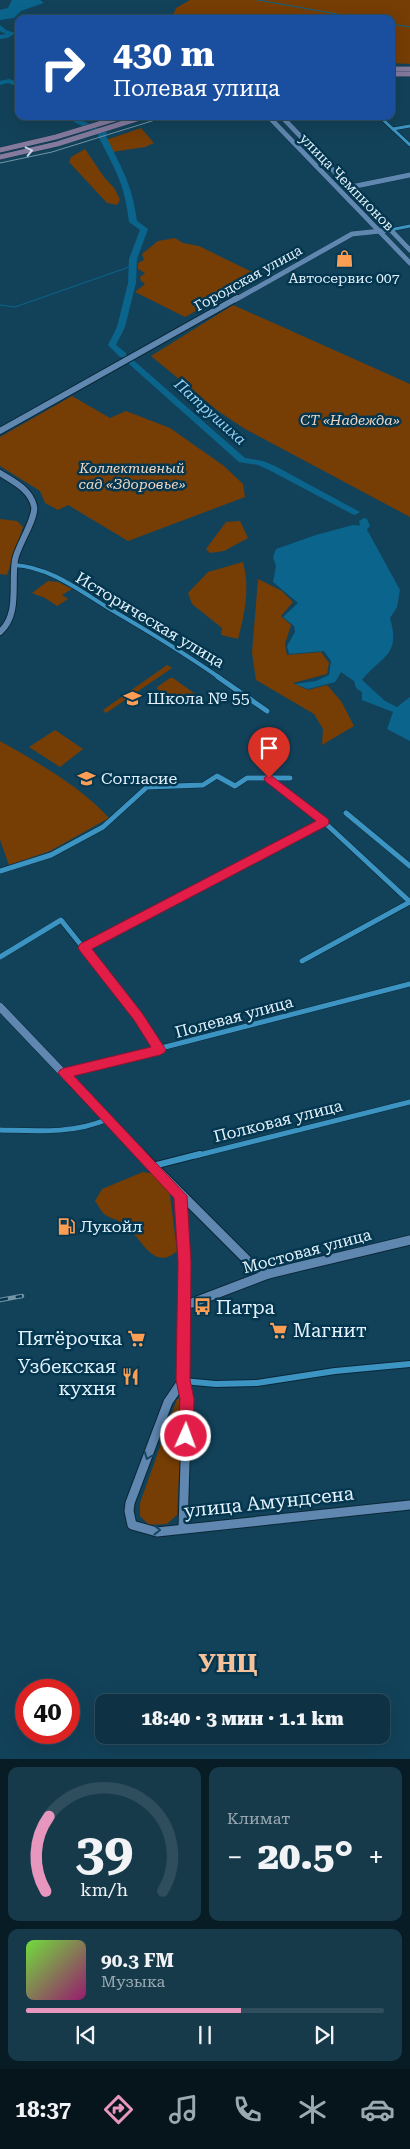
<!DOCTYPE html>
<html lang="ru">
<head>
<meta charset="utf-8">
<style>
  body { margin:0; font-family:"Roboto Serif",serif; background:#173a4b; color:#f1f3f6; height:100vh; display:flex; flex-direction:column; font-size:19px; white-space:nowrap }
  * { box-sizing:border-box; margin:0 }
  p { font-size:16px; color:#9baab2 }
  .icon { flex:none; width:28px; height:28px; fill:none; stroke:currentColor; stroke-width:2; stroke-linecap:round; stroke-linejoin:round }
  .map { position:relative; height:1759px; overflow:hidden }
  .panel { display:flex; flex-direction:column; gap:8px; padding:8px; background:#081c25; flex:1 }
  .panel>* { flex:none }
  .banner { position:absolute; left:15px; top:15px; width:380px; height:105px; border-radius:10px; box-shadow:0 5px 20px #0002,0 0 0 1px #2e4d5d; background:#1a4fa0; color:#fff; overflow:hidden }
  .speed { position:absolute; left:15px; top:1679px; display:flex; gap:10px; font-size:25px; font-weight:700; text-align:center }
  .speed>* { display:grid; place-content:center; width:65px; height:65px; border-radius:50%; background:#0e3244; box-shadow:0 5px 20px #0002,0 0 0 1px #2e4d5d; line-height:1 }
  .speed .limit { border:8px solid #d22; background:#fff; color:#111 }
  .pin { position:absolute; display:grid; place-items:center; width:42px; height:42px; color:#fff; margin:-51px -21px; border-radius:50% 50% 50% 0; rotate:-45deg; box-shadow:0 0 5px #0007 }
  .pin .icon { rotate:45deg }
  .me { position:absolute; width:55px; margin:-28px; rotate:2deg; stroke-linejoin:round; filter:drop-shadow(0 0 4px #0008) }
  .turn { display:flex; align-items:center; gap:18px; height:105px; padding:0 15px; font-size:22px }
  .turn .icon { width:65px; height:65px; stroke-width:2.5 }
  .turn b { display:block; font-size:35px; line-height:42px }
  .big { font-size:38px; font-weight:800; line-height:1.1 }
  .panel .widget { flex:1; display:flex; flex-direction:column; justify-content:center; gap:8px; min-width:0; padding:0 18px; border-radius:10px; background:#173a4b }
  .panel .dial { align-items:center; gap:0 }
  .dial svg { height:130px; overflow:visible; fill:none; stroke:#2e4d5d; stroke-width:7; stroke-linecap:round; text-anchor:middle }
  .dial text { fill:#f1f3f6; stroke:none }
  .song { display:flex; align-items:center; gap:15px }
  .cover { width:60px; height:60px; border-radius:8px; background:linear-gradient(135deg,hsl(100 70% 55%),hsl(320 70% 35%)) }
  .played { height:5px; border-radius:2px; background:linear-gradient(90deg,#e797bd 60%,#2e4d5d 60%) }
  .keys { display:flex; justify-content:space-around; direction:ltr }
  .heat { display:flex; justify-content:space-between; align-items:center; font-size:28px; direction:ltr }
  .panel .tiles { flex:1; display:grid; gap:8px; grid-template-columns:1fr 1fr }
  .widget:last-child { grid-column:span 2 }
  .trip { position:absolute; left:95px; top:1694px; width:295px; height:50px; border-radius:10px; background:#0e3244; box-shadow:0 5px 20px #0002,0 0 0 1px #2e4d5d; font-weight:800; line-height:50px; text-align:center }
  .tabs { display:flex; height:80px; justify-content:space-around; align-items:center; background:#06141b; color:#9baab2 }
  .tabs .icon { width:35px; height:35px }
  .tabs .active { color:#e797bd }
  .tabs b { font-size:22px; color:#f1f3f6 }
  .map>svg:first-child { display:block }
</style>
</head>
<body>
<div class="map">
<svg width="410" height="1759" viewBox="0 0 410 1759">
  <rect width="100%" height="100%" fill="#12425a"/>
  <g fill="#763d04">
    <polygon points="190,0 410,0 410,64 391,63 391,19 167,19 174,13 176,8"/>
    <polygon points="141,128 154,143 145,147 112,152 106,140"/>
    <polygon points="85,149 104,177 115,189 120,200 117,205 107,203 69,162 71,157"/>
    <polygon points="175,238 183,243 199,246 260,276 185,317 135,292 145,284 141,281 140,277 145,273 138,269 138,263 144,260 142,254 158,241"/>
    <polygon points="233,305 410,384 410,517 245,429 218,411 151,356"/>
    <polygon points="72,396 110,418 126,411 170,428 224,466 243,484 245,497 128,541 68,505 58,510 45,503 40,491 0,466 0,437"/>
    <polygon points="0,519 17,521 23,527 7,575 0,574"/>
    <polygon points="240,521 248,538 224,551 210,553 206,549 226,522"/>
    <path d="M 243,562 C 250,588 245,613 238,639 L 221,635 L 222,628 L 192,604 L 188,593 L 208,572 Z"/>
    <polygon points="258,579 282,591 293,602 281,616 291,625 285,644 287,655 321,652 329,663 327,674 293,683 308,690 327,685 341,701 354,726 322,745 323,729 314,714 256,680 252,653"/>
    <polygon points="48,581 58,582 72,589 62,595 68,599 57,606 45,598 32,593"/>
    <polygon points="167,665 172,668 106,713 103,710"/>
    <polygon points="170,678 173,678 198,696 182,706 157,689 157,687"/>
    <polygon points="55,730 83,749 60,767 29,747"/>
    <path d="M 0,741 C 37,762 81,787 109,818 L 50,851 L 9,865 L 0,840 Z"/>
    <path d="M 143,1172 L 154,1174 L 169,1188 L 177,1251 C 155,1271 143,1242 128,1227 C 121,1220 111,1219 104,1214 C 101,1211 98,1205 95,1201 L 102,1189 Z"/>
    <polygon points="177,1399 183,1399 177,1515 167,1524 149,1525 140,1516 140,1503"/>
  </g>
  <g fill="#0a648c">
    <polygon points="12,0 40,0 44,3 21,11 14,18 0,20 0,10 8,8"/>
    <path d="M 353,525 L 365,526 L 400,590 L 397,607 L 390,618 C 401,656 382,655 362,680 L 385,701 L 397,707 L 410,697 L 410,741 L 387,729 L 393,712 L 362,700 L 362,692 L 356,688 L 354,681 L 341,672 L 335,682 L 308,689 L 295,684 L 316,681 L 329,675 L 331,661 L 324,651 L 289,654 L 287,646 L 295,632 L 294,626 L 283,617 L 298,603 L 273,582 L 276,566 L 273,557 L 276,549 L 316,535 Z"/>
  </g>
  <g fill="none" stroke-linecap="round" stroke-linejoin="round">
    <g stroke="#0a648c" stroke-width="1">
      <polyline points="258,0 365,19"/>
      <polyline points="391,24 410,27"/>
      <polyline points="0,305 15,307 132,266"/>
    </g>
    <g fill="#0a648c" fill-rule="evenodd">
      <polygon points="0,25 6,30 15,33 8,38 0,39 0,35 6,34 0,31"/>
      <polygon points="9,79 19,82 19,87 8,83 0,85 0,81"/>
      <path d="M 63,116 L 72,116 L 107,132 L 106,136 C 122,169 132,184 137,221 L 148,229 L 137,259 L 136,283 L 125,327 L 116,345 L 126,353 L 126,357 L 120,357 L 108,345 L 117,327 L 128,283 L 129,259 L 140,230 L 129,222 C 125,184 115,169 98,136 L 99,135 Z"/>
      <polygon points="132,359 245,458 263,461 275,466 360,512 355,515 352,514 269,470 258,465 239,462 129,364 129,360"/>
      <polygon points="364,518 367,519 370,526 359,538 353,538 351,536 360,526 359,521"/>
    </g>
    <defs>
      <g id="street-far3">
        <polyline points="379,116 410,145"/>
        <polyline points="393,129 410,126"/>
        <polyline points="390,230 410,226"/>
      </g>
      <path id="street-far2" d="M 14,565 C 50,567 80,591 110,609 C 148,631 184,653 220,678"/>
      <g id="street-far1">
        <polyline points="218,677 267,711"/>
        <polyline points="270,779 324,822 410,902"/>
        <polyline points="346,813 410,866"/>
        <polyline points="0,871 51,855 103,827 147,787 203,785 217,776 235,786 247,778 290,778"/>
        <polyline points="84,947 324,822"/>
        <polyline points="0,957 61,920 138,1016 160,1050"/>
        <polyline points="302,961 410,902"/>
        <polyline points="64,1073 410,984"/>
        <path d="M 0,1130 C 37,1131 73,1134 108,1119"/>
        <polyline points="195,1156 410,1102"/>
      </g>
      <g id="street">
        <polyline points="153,1166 200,1154"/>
        <polyline points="183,1381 216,1384 257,1383 335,1371 410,1364"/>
      </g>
      <g id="secondary-far3">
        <polyline points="268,116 410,263"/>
        <polyline points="281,116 410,250"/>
        <polyline points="346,188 410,175"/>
        <polyline points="235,300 352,234 390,230"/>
      </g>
      <g id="secondary-far2">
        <polyline points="0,431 237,298"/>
        <path d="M 0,473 C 14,482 30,489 34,506 C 37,517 17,547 15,560 C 11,584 20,614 0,632"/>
      </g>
      <polyline id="secondary-far1" points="0,1007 142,1156"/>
      <g id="secondary">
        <polyline points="141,1154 248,1261 268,1274"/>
        <polyline points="181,1196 184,1262 183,1380 187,1399 183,1528"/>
        <polyline points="184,1304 192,1303 268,1274 410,1240"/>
        <polyline points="183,1380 168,1402 130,1503 129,1511 132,1525 157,1532 410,1505"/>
      </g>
      <g id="primary">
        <polyline points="391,69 410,69"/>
        <polyline points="391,74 410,74"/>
        <polyline points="0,150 56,137 125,116"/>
        <polyline points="0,157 57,144 146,116"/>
      </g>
    </defs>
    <use href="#street-far3" stroke="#0b2736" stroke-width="4"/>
    <use href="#street-far2" stroke="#0b2736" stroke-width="5"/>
    <use href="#street-far1" stroke="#0b2736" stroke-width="6"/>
    <use href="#street" stroke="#0b2736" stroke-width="8"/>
    <use href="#secondary-far3" stroke="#0b2736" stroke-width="5.5"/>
    <use href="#secondary-far2" stroke="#0b2736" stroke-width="8"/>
    <use href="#secondary-far1" stroke="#0b2736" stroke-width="9"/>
    <use href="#secondary" stroke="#0b2736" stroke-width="11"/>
    <use href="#primary" stroke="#0b2736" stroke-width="5.5"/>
    <use href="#street-far3" stroke="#3c94c3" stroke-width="3"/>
    <use href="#street-far2" stroke="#3c94c3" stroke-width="4"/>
    <use href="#street-far1" stroke="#3c94c3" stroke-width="5"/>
    <use href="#street" stroke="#3c94c3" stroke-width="6"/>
    <use href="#secondary-far3" stroke="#6087b0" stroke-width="5"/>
    <use href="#secondary-far2" stroke="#6087b0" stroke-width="6"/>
    <use href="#secondary-far1" stroke="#6087b0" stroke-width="8"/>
    <use href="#secondary" stroke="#6087b0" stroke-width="9"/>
    <use href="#primary" stroke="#837a9e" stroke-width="5"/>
    <polyline stroke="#7495a6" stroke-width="1" points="0,163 52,152 168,116"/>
    <defs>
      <polyline id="rail" points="0,1300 22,1296"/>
    </defs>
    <use href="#rail" stroke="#7495a6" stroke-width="4.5"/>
    <use href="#rail" stroke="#04374f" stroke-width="2.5" stroke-dasharray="8" stroke-linecap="butt"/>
  </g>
  <defs><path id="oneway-chevron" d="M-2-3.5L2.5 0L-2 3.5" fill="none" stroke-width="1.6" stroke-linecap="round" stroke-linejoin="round" transform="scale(1.25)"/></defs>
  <use stroke="#cad4e4" href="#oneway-chevron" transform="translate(29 151) rotate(-13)"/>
  <g stroke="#164762">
    <use href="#oneway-chevron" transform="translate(148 1456) rotate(111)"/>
    <use href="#oneway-chevron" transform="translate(157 1530)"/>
  </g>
  <polygon fill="#e11d48" stroke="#92132f" points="269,774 328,819 329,822 328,825 92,949 142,1013 166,1050 164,1053 160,1055 74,1076 187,1196 191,1262 190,1380 194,1399 193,1436 191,1441 186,1443 180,1441 178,1436 180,1399 176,1380 178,1262 174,1198 58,1073 60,1070 64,1068 151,1047 134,1020 80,951 78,948 80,944 316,821 265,781 264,778"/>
  <defs>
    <symbol id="shop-bare" viewBox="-9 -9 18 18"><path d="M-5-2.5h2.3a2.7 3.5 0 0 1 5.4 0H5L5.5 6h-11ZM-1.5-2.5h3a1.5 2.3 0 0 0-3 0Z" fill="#fc9d54" stroke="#04374f" stroke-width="2.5" paint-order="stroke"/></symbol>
    <symbol id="school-bare" viewBox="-9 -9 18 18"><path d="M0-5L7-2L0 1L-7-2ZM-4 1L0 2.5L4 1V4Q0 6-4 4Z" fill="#fc9d54" stroke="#04374f" stroke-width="2.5" paint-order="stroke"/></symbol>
    <symbol id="fuel-bare" viewBox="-9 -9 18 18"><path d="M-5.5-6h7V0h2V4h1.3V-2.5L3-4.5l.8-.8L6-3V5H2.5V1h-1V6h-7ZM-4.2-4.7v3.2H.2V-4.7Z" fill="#fc9d54" stroke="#04374f" stroke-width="2.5" paint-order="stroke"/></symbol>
    <symbol id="bus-bare" viewBox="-9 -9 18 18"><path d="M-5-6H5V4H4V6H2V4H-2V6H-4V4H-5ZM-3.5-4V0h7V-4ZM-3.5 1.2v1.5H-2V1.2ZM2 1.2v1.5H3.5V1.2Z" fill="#fc9d54" stroke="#04374f" stroke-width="2.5" paint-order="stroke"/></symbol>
    <symbol id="supermarket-bare" viewBox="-9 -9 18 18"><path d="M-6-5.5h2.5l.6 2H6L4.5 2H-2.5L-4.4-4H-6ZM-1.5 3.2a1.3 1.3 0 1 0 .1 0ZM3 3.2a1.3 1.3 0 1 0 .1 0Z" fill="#fc9d54" stroke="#04374f" stroke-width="2.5" paint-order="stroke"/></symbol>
    <symbol id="restaurant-bare" viewBox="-9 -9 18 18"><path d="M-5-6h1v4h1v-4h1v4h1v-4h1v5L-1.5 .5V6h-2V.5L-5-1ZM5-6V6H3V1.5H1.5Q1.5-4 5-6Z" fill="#fc9d54" stroke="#04374f" stroke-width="2.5" paint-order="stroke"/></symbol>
  </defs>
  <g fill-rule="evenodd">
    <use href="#shop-bare" x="332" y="246" width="25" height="25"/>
    <use href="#school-bare" x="120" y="686" width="25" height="25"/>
    <use href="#school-bare" x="74" y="766" width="25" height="25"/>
    <use href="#fuel-bare" x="54" y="1214" width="25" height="25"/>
    <use href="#bus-bare" x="190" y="1294" width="25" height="25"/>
    <use href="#supermarket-bare" x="266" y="1318" width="25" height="25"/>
    <use href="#supermarket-bare" x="124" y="1326" width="25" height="25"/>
    <use href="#restaurant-bare" x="118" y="1364" width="25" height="25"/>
  </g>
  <g text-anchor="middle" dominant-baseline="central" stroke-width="5" stroke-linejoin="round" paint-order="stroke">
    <g font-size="14" fill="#e2f2fc" stroke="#04374f">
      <text transform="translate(347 182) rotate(46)">улица Чемпионов</text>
      <text transform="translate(248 278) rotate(-29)">Городская улица</text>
    </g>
    <g font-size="14" fill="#e2f2fc" stroke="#04374f">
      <text x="344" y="278">Автосервис 007</text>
    </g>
    <g font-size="14" font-style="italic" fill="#f1d6c3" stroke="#04374f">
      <text x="350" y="420">СТ «Надежда»</text>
      <text x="132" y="468">Коллективный<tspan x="132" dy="16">сад «Здоровье»</tspan></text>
    </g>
    <g font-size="15" font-style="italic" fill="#97d1f5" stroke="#04374f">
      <text transform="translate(210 412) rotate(42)">Патрушиха</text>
    </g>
    <g font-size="16" fill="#e2f2fc" stroke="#04374f">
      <text transform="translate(150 620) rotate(31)">Историческая улица</text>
      <text transform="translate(234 1017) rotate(-15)">Полевая улица</text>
      <text transform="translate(278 1121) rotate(-14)">Полковая улица</text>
      <text transform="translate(307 1251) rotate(-15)">Мостовая улица</text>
    </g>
    <g font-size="16" fill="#e2f2fc" stroke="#04374f" text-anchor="start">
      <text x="147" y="698">Школа № 55</text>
      <text x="101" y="778">Согласие</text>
      <text x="80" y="1226">Лукойл</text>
    </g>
    <g font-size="19" fill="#e2f2fc" stroke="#04374f" text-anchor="start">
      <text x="216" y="1307">Патра</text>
      <text x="293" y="1330">Магнит</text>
      <text x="122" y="1338" text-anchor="end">Пятёрочка</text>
      <text x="116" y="1366" text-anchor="end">Узбекская<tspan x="116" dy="22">кухня</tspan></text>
    </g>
    <g font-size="19" fill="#e2f2fc" stroke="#04374f">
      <text transform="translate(269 1502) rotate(-6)">улица Амундсена</text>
    </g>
    <g font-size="25" font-weight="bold" fill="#f6c09a" stroke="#04374f">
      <text x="228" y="1663">УНЦ</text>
    </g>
  </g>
</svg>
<div class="speed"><div class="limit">40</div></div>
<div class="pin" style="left:269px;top:778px;background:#d93025"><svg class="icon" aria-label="arrive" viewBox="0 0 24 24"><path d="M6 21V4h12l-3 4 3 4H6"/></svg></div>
<svg class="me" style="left:186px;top:1436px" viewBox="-20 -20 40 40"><circle r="17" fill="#e11d48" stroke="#fff" stroke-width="3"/><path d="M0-11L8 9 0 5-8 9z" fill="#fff"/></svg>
<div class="trip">18:40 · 3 мин · 1.1 km</div>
<div class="banner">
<div class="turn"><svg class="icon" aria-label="right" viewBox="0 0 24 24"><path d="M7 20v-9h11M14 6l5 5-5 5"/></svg><div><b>430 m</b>Полевая улица</div></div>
</div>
</div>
<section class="panel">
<div class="tiles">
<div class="widget dial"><svg viewBox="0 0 100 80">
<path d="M14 69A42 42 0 1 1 86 69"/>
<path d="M14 69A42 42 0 0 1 16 23" stroke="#e797bd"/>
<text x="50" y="56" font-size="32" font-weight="700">39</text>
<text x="50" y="72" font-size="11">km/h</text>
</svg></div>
<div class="widget"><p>Климат</p>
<div class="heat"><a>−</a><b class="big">20.5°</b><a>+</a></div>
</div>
<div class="widget">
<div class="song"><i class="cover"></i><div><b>90.3 FM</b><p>Музыка</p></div></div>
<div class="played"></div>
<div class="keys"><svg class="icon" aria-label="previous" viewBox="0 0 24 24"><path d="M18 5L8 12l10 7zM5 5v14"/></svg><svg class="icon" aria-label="pause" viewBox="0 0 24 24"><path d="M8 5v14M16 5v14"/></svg><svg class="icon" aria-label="next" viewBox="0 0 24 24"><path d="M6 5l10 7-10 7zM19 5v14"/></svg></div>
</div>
</div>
</section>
<nav class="tabs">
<b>18:37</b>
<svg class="icon active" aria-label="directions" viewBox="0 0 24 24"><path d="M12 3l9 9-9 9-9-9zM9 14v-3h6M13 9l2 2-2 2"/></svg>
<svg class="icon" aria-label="music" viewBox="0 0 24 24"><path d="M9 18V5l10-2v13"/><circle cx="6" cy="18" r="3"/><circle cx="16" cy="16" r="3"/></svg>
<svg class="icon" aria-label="phone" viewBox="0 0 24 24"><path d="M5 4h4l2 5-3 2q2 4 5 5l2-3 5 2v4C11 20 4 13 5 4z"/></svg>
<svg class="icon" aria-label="climate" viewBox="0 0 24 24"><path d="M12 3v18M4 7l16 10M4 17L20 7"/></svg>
<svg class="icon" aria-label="car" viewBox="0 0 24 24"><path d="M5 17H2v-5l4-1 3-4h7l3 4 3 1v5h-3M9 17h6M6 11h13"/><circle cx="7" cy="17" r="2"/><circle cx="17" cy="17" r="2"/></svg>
</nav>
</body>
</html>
